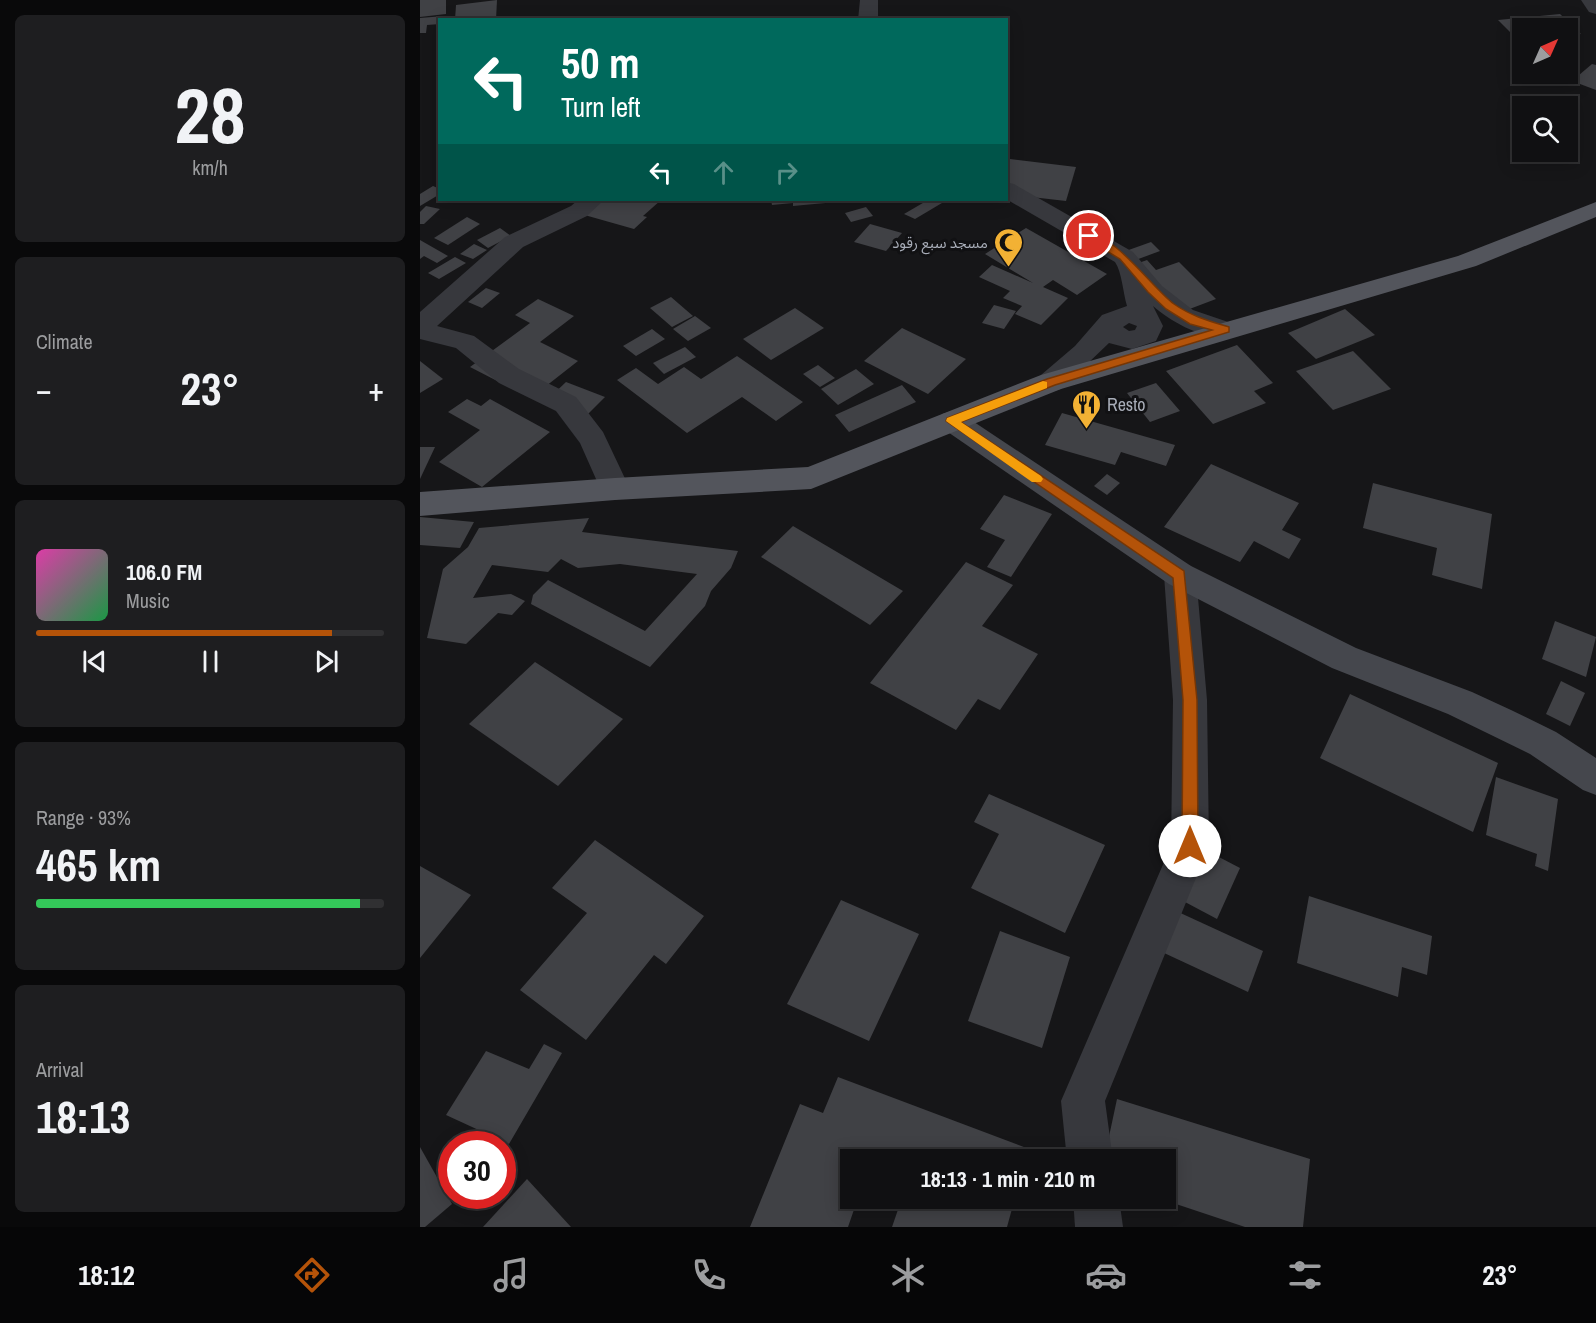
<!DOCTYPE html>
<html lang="en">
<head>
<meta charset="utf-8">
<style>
  body { margin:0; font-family:"Archivo Narrow","Noto Sans Arabic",sans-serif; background:#1e1e20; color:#f1f3f6; height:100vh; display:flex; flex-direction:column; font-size:22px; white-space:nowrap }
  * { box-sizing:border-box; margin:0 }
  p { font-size:20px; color:#9c9d9f }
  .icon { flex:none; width:33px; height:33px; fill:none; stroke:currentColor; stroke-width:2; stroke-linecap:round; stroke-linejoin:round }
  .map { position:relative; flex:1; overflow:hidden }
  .sheet { display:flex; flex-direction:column; gap:15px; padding:15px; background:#09090a; width:420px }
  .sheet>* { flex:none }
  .hud { position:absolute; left:18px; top:18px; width:570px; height:183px; border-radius:0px; box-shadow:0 3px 15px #0003,0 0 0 2px #303032; background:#00695c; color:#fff; overflow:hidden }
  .needle { width:39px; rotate:45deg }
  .buttons { position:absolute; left:1092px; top:18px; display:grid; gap:12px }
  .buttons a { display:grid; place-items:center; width:66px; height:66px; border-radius:0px; background:#101012; box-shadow:0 3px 15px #0003,0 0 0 2px #303032; font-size:30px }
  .speed { position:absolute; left:18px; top:1131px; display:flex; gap:12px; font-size:30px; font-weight:700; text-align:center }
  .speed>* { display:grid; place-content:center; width:78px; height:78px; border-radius:50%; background:#101012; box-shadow:0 3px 15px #0003,0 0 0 2px #303032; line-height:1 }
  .speed .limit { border:9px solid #d22; background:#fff; color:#111 }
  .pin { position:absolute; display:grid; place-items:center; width:51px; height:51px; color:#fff; margin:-26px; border:3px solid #fff; border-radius:50%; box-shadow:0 2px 6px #0007 }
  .me { position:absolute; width:66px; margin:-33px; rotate:0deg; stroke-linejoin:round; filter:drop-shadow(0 0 4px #0008) }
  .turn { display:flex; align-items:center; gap:21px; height:126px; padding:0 24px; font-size:27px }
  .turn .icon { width:78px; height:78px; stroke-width:2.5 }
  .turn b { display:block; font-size:42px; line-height:51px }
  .lanes { display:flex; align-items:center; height:57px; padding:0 24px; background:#0003; justify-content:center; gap:30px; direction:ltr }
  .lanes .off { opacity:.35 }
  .big { font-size:45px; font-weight:800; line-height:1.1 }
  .sheet .widget { flex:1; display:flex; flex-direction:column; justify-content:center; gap:9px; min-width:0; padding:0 21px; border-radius:9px; background:#1e1e20 }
  .sheet .dial { align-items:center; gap:0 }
  .dial b { font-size:78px; line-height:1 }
  .song { display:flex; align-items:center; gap:18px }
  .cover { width:72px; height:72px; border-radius:9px; background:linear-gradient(135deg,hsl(320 70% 55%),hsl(140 70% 35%)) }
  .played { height:6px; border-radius:3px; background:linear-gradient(90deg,#b45309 85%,#303032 85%) }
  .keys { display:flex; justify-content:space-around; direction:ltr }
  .heat { display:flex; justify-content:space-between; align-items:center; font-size:33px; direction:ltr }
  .charge { height:9px; border-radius:4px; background:linear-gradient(90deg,#34c759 93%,#303032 0) }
  .trip { position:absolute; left:420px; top:1149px; width:336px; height:60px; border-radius:0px; background:#101012; box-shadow:0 3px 15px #0003,0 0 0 2px #303032; font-weight:800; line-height:60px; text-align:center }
  .dock { display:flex; height:96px; justify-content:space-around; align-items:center; background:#060607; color:#9c9d9f }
  .dock .icon { width:42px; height:42px }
  .dock .active { color:#b45309 }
  .dock b { font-size:27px; color:#f1f3f6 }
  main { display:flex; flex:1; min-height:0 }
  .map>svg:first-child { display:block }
</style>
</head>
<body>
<main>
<section class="sheet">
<div class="widget dial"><b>28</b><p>km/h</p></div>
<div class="widget"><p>Climate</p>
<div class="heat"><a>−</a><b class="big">23°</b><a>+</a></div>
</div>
<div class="widget">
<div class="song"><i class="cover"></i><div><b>106.0 FM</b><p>Music</p></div></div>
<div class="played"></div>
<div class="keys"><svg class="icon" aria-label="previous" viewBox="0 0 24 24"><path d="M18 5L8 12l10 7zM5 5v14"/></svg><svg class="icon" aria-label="pause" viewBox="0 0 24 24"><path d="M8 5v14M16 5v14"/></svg><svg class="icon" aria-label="next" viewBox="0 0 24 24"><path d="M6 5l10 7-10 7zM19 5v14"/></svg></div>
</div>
<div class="widget"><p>Range · 93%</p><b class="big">465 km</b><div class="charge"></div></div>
<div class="widget"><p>Arrival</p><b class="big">18:13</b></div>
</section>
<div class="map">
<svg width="1176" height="1227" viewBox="0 0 1176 1227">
  <rect width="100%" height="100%" fill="#161618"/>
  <g fill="#404145">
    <polygon points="0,0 26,0 26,14 0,17"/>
    <polygon points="77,0 76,20 35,20 36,5"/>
    <polygon points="1140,14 1161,34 1148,35 1148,28 1102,28 1102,39 1097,39 1078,20"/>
    <polygon points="24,16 23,20 20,20 20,24 7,25 6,33 0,33 0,18"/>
    <polygon points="1172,64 1176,65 1176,90 1152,81"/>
    <polygon points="590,159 656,167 646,201 586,194 586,166"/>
    <polygon points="13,186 20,189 20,194 0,206 0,194"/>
    <polygon points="177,200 241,200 223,216 227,217 214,229 161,214"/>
    <polygon points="351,200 427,200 427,201 373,206 373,203 352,205"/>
    <polygon points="508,200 527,200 495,219 484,214"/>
    <polygon points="6,206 20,209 4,224 0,224 0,212"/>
    <polygon points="446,207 453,216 431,222 425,213"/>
    <polygon points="47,217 60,224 28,245 14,238"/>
    <polygon points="450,224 482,233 466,251 434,242"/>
    <polygon points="80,228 91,236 68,248 57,240"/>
    <polygon points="606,228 687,274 657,295 633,280 623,287 648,298 621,325 595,314 602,306 583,298 590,291 559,277 572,265 613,283 565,254"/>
    <polygon points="0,240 28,256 17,263 4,256 0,259"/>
    <polygon points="731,242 740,251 713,261 703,252"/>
    <polygon points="54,244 67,250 53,259 40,254"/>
    <polygon points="35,257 46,263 19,279 8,273"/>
    <polygon points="727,260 736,270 759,262 796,299 759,313 713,265"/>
    <polygon points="66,288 80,293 62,308 48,302"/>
    <polygon points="251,297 273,316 252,327 230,308"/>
    <polygon points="118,299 154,316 120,342 158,361 121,390 85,385 50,367 110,323 95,315"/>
    <polygon points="574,305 596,311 584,329 562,323"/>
    <polygon points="375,308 404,328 351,360 323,339"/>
    <polygon points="925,309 955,335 896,359 868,333"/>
    <polygon points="275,316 291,328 268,341 253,329"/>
    <polygon points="482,328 546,359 508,394 444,361"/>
    <polygon points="232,329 245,339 216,356 203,346"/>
    <polygon points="817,345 853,383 834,391 846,403 793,424 746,371"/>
    <polygon points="265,347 276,357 244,374 233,363"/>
    <polygon points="933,351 971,389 913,410 876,371"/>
    <polygon points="317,356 383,402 356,421 322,397 267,433 197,380 216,368 238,384 264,367 281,379"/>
    <polygon points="0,361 23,379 0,393"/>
    <polygon points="398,365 415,378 400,387 383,374"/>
    <polygon points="436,369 454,384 418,405 401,389"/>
    <polygon points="146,382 185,397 165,417 125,402"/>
    <polygon points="736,383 760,411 730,422 707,393"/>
    <polygon points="482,385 496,402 429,432 415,415"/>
    <polygon points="47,399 61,406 70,399 130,432 62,487 19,462 60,430 28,412"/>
    <polygon points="642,413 755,445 746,466 701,452 695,465 625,445"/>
    <polygon points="0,447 15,447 0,479"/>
    <polygon points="791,464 879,503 862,530 881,539 869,559 834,541 820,562 744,527"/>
    <polygon points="687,474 700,483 687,495 674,486"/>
    <polygon points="953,483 1072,514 1062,589 1012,575 1017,548 943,528"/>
    <polygon points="584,495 632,514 591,577 567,567 585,540 560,529"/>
    <polygon points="0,517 54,522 40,548 0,545"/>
    <polygon points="169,518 162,532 318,551 311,568 291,591 285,606 230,667 111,604 113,595 128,580 225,631 277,574 200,564 158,568 141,559 128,572 72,565 53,598 91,594 105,601 92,615 78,613 46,644 7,638 23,569 48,547 59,528"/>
    <polygon points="373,526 483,591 450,625 341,557"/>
    <polygon points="546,562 593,585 562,626 618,654 580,710 558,699 536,730 450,683"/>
    <polygon points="1135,621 1176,637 1166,677 1122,659"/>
    <polygon points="115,662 203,719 138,786 49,724"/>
    <polygon points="1141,681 1165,693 1150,726 1126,714"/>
    <polygon points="930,694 1078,763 1053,832 900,758"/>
    <polygon points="1076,777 1138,799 1128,871 1115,866 1117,854 1066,835"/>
    <polygon points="569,794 685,845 645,933 551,888 579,834 554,822"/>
    <polygon points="175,840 284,916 246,964 234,955 166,1040 100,990 167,913 132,888"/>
    <polygon points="774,844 820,868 797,919 750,894"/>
    <polygon points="0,866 51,895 0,958"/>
    <polygon points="889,896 1012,936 1007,975 982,967 978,997 877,963"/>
    <polygon points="730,899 843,951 828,992 714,939"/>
    <polygon points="421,900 499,934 449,1041 367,1004"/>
    <polygon points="580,931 650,957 622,1048 548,1021"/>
    <polygon points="124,1044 142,1053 89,1144 26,1115 66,1051 109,1069"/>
    <polygon points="418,1077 609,1149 606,1160 430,1160 430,1198 438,1198 428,1227 330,1227 380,1104 403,1113"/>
    <polygon points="697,1099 890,1159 883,1227 825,1227 741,1199 746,1198 746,1160 684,1160"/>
    <polygon points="0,1147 32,1204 5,1227 0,1227"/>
    <polygon points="107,1179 151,1227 63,1227"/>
    <polygon points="482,1198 595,1198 587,1227 472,1227"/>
  </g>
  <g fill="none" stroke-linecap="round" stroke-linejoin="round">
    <g fill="#37383d" fill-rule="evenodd">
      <polygon points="440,0 458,0 458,20 438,20"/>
      <polygon points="1161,0 1176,0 1176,14 1169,12"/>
      <path d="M 586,182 L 594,184 L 713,252 L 742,286 L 773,310 L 814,324 L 818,330 L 814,336 C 789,343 752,323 733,306 L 743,326 L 736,341 L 712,349 L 689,343 L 641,389 L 631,392 L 621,389 L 617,382 L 621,375 L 655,346 L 682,315 L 707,306 C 703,293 702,272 695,262 L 586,199 ZM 709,323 L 717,326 L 715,330 L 709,331 L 703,327 Z"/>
      <polygon points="158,200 184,200 167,216 103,247 17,326 54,336 99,369 156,397 183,432 210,489 206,497 195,500 184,497 160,443 136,411 79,383 36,348 0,339 0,312 85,237 151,206"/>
      <polygon points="760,562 771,566 776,575 787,700 789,846 685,1101 693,1160 647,1160 641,1101 751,846 753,700 744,575 749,566"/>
      <polygon points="653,1198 699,1198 703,1227 655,1227"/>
    </g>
    <polygon fill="#45474d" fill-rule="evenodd" points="532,411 542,414 771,566 936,648 1052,692 1091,710 1136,732 1176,758 1176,795 1163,790 1110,754 1065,732 1028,714 912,668 749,584 522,428 518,421 522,414"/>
    <polygon fill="#53555c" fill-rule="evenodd" points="1176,202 1176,217 1056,266 641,389 391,489 195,500 0,516 0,492 195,478 388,467 621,375 1038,256"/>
  </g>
  <path fill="#b45309" stroke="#753606" stroke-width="1.5" d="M 665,234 C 692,230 733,289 754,304 C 771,316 789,321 809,327 L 809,332 L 635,385 L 541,422 L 764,571 L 777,700 L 778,846 L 776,851 L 770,854 L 765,851 L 762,846 L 763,700 L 753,578 L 526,421 L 527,418 L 627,379 L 792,330 L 770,324 L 746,309 L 728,292 L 700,259 L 665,238 Z"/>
  <polygon fill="#f59e0b" points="623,381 627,382 627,388 541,422 621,476 623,479 621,482 612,482 526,421 527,418"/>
  <defs>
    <symbol id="mosque-pin" viewBox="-11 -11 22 30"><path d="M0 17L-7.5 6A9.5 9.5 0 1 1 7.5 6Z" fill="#f2b134" stroke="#111113"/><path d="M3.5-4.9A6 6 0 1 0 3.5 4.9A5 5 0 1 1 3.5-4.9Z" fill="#111"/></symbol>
    <symbol id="restaurant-pin" viewBox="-11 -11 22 30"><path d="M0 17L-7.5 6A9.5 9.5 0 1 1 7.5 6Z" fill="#f2b134" stroke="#111113"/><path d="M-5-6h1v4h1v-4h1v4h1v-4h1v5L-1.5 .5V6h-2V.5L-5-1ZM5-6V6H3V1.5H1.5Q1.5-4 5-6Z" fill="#111"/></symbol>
  </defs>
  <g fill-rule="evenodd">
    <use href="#mosque-pin" x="572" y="226" width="33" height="45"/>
    <use href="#restaurant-pin" x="650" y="388" width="33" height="45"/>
  </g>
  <g text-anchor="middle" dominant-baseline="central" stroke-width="6" stroke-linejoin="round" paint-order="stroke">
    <g font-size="15" fill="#a8adb8" stroke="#111113" text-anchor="end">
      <text x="568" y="242">مسجد سبع رقود</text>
    </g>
    <g font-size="18" fill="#a8adb8" stroke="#111113" text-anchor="start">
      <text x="687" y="404">Resto</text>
    </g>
  </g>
</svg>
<div class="buttons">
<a><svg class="needle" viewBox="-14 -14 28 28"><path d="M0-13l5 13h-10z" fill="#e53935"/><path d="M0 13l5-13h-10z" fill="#9c9d9f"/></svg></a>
<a><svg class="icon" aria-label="search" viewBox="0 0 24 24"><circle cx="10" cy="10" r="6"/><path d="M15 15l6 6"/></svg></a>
</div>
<div class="speed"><div class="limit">30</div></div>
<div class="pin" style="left:669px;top:236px;background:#d93025"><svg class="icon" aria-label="arrive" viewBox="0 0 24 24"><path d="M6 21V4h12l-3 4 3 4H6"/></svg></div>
<svg class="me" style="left:770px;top:846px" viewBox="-20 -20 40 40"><circle r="19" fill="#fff"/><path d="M0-13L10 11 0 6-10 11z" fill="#b45309"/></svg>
<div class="trip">18:13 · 1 min · 210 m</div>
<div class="hud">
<div class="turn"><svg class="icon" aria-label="left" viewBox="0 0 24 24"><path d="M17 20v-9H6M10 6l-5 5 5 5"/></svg><div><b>50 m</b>Turn left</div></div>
<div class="lanes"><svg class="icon" aria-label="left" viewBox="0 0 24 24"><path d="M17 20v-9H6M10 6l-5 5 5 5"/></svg><svg class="icon off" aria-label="ahead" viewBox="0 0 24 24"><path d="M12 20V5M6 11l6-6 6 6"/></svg><svg class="icon off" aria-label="right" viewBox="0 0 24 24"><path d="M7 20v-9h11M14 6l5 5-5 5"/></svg></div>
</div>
</div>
</main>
<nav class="dock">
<b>18:12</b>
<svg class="icon active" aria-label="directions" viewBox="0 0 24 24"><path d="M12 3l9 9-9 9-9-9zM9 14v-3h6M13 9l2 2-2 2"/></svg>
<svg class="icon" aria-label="music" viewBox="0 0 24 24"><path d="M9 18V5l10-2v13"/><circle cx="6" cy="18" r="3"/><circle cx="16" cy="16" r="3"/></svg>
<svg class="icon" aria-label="phone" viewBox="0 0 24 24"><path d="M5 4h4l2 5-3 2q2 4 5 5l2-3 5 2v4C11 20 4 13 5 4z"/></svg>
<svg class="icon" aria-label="climate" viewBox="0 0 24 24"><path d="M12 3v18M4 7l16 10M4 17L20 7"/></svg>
<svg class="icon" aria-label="car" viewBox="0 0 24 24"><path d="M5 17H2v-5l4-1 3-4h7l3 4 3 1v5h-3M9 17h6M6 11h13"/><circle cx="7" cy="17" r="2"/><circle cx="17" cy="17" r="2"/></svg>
<svg class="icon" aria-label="filters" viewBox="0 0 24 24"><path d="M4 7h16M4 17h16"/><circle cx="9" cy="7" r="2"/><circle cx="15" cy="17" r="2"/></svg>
<b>23°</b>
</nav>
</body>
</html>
